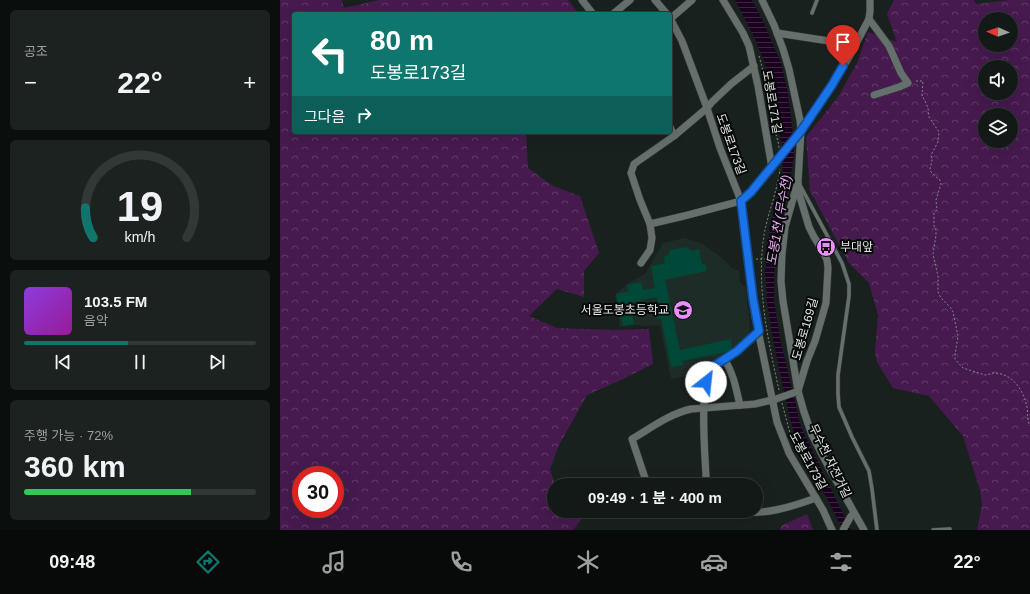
<!DOCTYPE html>
<html lang="ko">
<head>
<meta charset="utf-8">
<style>
  body { margin:0; font-family:Arial,"Noto Sans KR",sans-serif; background:#1c221f; color:#f1f3f6; height:100vh; display:flex; flex-direction:column; font-size:15px; white-space:nowrap }
  * { box-sizing:border-box; margin:0 }
  p { font-size:13px; color:#9da0a1 }
  .icon { flex:none; width:22px; height:22px; fill:none; stroke:currentColor; stroke-width:2; stroke-linecap:round; stroke-linejoin:round }
  .map { position:relative; flex:1; overflow:hidden }
  .side { display:flex; flex-direction:column; gap:10px; padding:10px; background:#0a0e0c; width:280px }
  .side>* { flex:none }
  .top-card { position:absolute; left:12px; top:12px; width:380px; height:122px; border-radius:4px; box-shadow:0 4px 16px #0002,0 0 0 1px #323835; background:#0f766e; color:#fff; overflow:hidden }
  .needle { width:26px; rotate:272deg }
  .tools { position:absolute; left:698px; top:12px; display:grid; gap:8px }
  .tools a { display:grid; place-items:center; width:40px; height:40px; border-radius:50%; background:#131916; box-shadow:0 4px 16px #0002,0 0 0 1px #323835; font-size:20px }
  .speed { position:absolute; left:12px; top:466px; display:flex; gap:8px; font-size:20px; font-weight:700; text-align:center }
  .speed>* { display:grid; place-content:center; width:52px; height:52px; border-radius:50%; background:#131916; box-shadow:0 4px 16px #0002,0 0 0 1px #323835; line-height:1 }
  .speed .limit { border:6px solid #d22; background:#fff; color:#111 }
  .pin { position:absolute; display:grid; place-items:center; width:34px; height:34px; color:#fff; margin:-41px -17px; border-radius:50% 50% 50% 0; rotate:-45deg; box-shadow:0 0 4px #0007 }
  .pin .icon { rotate:45deg }
  .me { position:absolute; width:44px; margin:-22px; rotate:29deg; stroke-linejoin:round; filter:drop-shadow(0 0 3px #0008) }
  .turn { display:flex; align-items:center; gap:14px; height:84px; padding:0 12px; font-size:18px }
  .turn .icon { width:52px; height:52px; stroke-width:2.5 }
  .turn b { display:block; font-size:28px; line-height:34px }
  .then { display:flex; align-items:center; height:38px; padding:0 12px; background:#0003; gap:8px; font-size:15px }
  .big { font-size:30px; font-weight:700; line-height:1.1 }
  .side .card { flex:1; display:flex; flex-direction:column; justify-content:center; gap:6px; min-width:0; padding:0 14px; border-radius:6px; background:#1c221f }
  .side .dial { align-items:center; gap:0 }
  .dial svg { height:104px; overflow:visible; fill:none; stroke:#323835; stroke-width:7; stroke-linecap:round; text-anchor:middle }
  .dial text { fill:#f1f3f6; stroke:none }
  .song { display:flex; align-items:center; gap:12px }
  .cover { width:48px; height:48px; border-radius:6px; background:linear-gradient(135deg,hsl(270 70% 55%),hsl(300 70% 35%)) }
  .played { height:4px; border-radius:2px; background:linear-gradient(90deg,#0f766e 45%,#323835 45%) }
  .keys { display:flex; justify-content:space-around; direction:ltr }
  .heat { display:flex; justify-content:space-between; align-items:center; font-size:22px; direction:ltr }
  .charge { height:6px; border-radius:3px; background:linear-gradient(90deg,#34c759 72%,#323835 0) }
  .trip { position:absolute; left:267px; top:478px; width:216px; height:40px; border-radius:20px; background:#131916; box-shadow:0 4px 16px #0002,0 0 0 1px #323835; font-weight:700; line-height:40px; text-align:center }
  .dock { display:flex; height:64px; justify-content:space-around; align-items:center; background:#080a09; color:#9da0a1 }
  .dock .icon { width:28px; height:28px }
  .dock .active { color:#0f766e }
  .dock b { font-size:18px; color:#f1f3f6 }
  main { display:flex; flex:1; min-height:0 }
  .map>svg:first-child { display:block }
</style>
</head>
<body>
<main>
<section class="side">
<div class="card"><p>공조</p>
<div class="heat"><a>−</a><b class="big">22°</b><a>+</a></div>
</div>
<div class="card dial"><svg viewBox="0 0 100 80">
<path d="M14 69A42 42 0 1 1 86 69"/>
<path d="M14 69A42 42 0 0 1 8 46" stroke="#0f766e"/>
<text x="50" y="56" font-size="32" font-weight="700">19</text>
<text x="50" y="72" font-size="11">km/h</text>
</svg></div>
<div class="card">
<div class="song"><i class="cover"></i><div><b>103.5 FM</b><p>음악</p></div></div>
<div class="played"></div>
<div class="keys"><svg class="icon" aria-label="previous" viewBox="0 0 24 24"><path d="M18 5L8 12l10 7zM5 5v14"/></svg><svg class="icon" aria-label="pause" viewBox="0 0 24 24"><path d="M8 5v14M16 5v14"/></svg><svg class="icon" aria-label="next" viewBox="0 0 24 24"><path d="M6 5l10 7-10 7zM19 5v14"/></svg></div>
</div>
<div class="card"><p>주행 가능 · 72%</p><b class="big">360 km</b><div class="charge"></div></div>
</section>
<div class="map">
<svg width="750" height="530" viewBox="0 0 750 530">
  <defs>
    <pattern id="forest-crowns" width="20" height="18" patternUnits="userSpaceOnUse"><rect width="20" height="18" fill="#461a4f"/><path d="M2 6a3 3 0 1 1 6 0M12 15a3 3 0 1 1 6 0" fill="none" stroke="#603b68"/></pattern>
    <pattern id="water-rules" width="6" height="5" patternUnits="userSpaceOnUse"><rect width="6" height="5" fill="#1b0120"/><path d="M0 2.5h6" fill="none" stroke="#3c2640"/></pattern>
  </defs>
  <rect width="100%" height="100%" fill="#19211e"/>
  <polygon fill="#1d2c27" points="405,238 421,243 442,258 452,268 459,271 460,283 466,288 470,330 465,340 452,354 426,370 408,376 391,379 380,325 367,326 355,325 340,327 335,295 348,283 365,274 383,243"/>
  <g fill="url(#forest-crowns)" fill-rule="evenodd">
    <path d="M 0,0 L 62,0 L 64,8 L 99,0 L 288,0 L 299,14 L 14,14 L 14,132 L 246,132 L 248,168 L 273,186 L 300,196 L 319,253 L 304,271 L 304,297 L 277,289 L 249,316 L 277,328 L 334,330 L 369,329 L 373,364 L 341,380 L 307,395 L 279,445 L 270,469 L 275,485 L 274,485 L 274,511 L 308,511 L 293,530 L 0,530 ZM 21,475 L 55,475 L 55,509 L 21,509 Z"/>
    <path d="M 614,0 L 694,0 L 696,4 L 730,0 L 750,0 L 750,530 L 697,530 L 702,504 L 700,490 L 683,436 L 649,396 L 613,388 L 597,362 L 595,352 L 598,315 L 589,283 L 569,263 L 530,191 L 526,137 L 558,97 L 577,63 L 588,32 L 617,42 L 607,14 ZM 705,19 L 731,19 L 731,45 L 705,45 ZM 705,67 L 731,67 L 731,93 L 705,93 ZM 705,115 L 731,115 L 731,141 L 705,141 Z"/>
    <polygon points="527,514 533,530 500,530 501,526"/>
  </g>
  <polygon fill="url(#water-rules)" points="455,0 472,0 482,19 501,63 508,94 513,135 514,156 510,179 498,237 494,275 494,301 500,338 521,427 571,530 563,530 515,436 509,415 493,340 487,302 485,272 490,228 503,177 502,146 485,64 474,37"/>
  <polygon fill="#004837" points="407,247 411,251 419,249 422,264 425,264 427,271 385,280 400,350 451,339 452,348 447,352 402,361 403,365 391,367 381,318 377,319 375,311 380,310 377,297 350,303 354,324 343,326 336,294 349,291 347,285 361,282 363,290 375,288 371,266 385,263 384,256 388,256 390,250"/>
  <g fill="none" stroke-linecap="round" stroke-linejoin="round">
    <defs>
      <g id="lane">
        <polyline points="532,13 537,0"/>
        <polyline points="521,187 562,263 569,284 569,296 558,375 558,394 559,407 572,437 589,471 592,489 597,530"/>
        <polyline points="653,530 670,529"/>
      </g>
      <g id="street">
        <polyline points="302,0 313,14"/>
        <polyline points="375,0 387,14"/>
        <polyline points="482,0 494,25 503,49 509,69 520,120 521,131 518,182 520,197 529,227 534,237 543,251 547,260 548,268 546,303 535,341 527,361 518,391"/>
        <polyline points="333,14 350,0"/>
        <polyline points="390,18 402,41 427,108 440,148 461,201 475,316 497,422 509,453 543,510 552,530"/>
        <polyline points="390,19 412,0"/>
        <polyline points="589,19 609,46 621,73 628,83 619,87 594,95"/>
        <polyline points="497,33 575,45"/>
        <polyline points="390,127 394,136"/>
        <polyline points="520,132 552,85 569,57 589,19 590,11 590,0"/>
        <polyline points="517,185 505,227 502,254 501,281 503,301 518,391 524,412 532,435 548,466 584,530"/>
        <polyline points="370,224 404,216 461,201 471,193 492,168 478,86 469,46 463,33 443,0"/>
        <polyline points="361,263 370,250 372,238 370,224 360,200 351,173 354,164 394,136 427,108 432,102 451,84 474,66"/>
        <path d="M 445,360 C 454,375 456,389 460,405"/>
        <path d="M 369,485 L 367,484 L 352,439 C 371,428 389,414 411,409 L 475,404 L 496,399"/>
        <path d="M 425,485 L 426,476 C 425,456 419,382 431,368 L 457,351 L 479,331"/>
        <path d="M 456,511 C 483,516 511,507 536,498"/>
      </g>
    </defs>
    <use href="#lane" stroke="#353b38" stroke-width="4.5"/>
    <use href="#street" stroke="#353b38" stroke-width="8"/>
    <g stroke="#818885" stroke-width="1" stroke-dasharray="2 2" stroke-linecap="butt">
      <path d="M 479,56 C 485,76 487,97 491,117 C 493,128 498,137 499,148"/>
      <path d="M 636,81 L 643,81 L 642,96 L 645,101 L 648,108 L 649,117 L 659,132 L 658,142 L 651,155 L 652,161 L 650,169 L 651,172 L 656,177 L 660,180 L 661,184 L 656,200 L 657,210 L 654,213 L 654,226 L 656,230 L 656,235 L 653,254 L 658,276 L 658,292 L 661,298 L 671,308 L 673,312 L 678,336 L 675,355 L 675,359 L 683,368 L 705,375 L 710,374 L 712,373 C 715,373 718,373 721,374 C 736,378 744,393 747,407 C 748,414 747,420 750,426"/>
      <polyline points="476,259 495,259"/>
      <path d="M 499,390 C 488,340 476,287 484,235 C 488,213 497,192 500,169"/>
      <polyline points="502,403 510,433 523,462"/>
    </g>
    <use href="#lane" stroke="#656f6b" stroke-width="3.5"/>
    <use href="#street" stroke="#656f6b" stroke-width="7"/>
    <defs>
      <g id="street-bridge">
        <polyline points="496,163 519,134"/>
        <polyline points="496,399 516,392"/>
        <polyline points="563,530 571,516"/>
      </g>
    </defs>
    <use href="#street-bridge" stroke="#353b38" stroke-width="8" stroke-linecap="butt"/>
    <use href="#street-bridge" stroke="#656f6b" stroke-width="7"/>
  </g>
  <g fill="none" stroke-linecap="round" stroke-linejoin="round">
    <defs>
      <polyline id="route" points="426,382 429,371 431,368 457,351 479,331 473,299 461,201 471,192 521,131 552,85 563,66"/>
    </defs>
    <use href="#route" stroke="#114b97" stroke-width="10"/>
    <use href="#route" stroke="#1a73e8" stroke-width="7"/>
  </g>
  <defs>
    <symbol id="bus-disc" viewBox="-11 -11 22 22"><circle r="9.5" fill="#ea8dfd" stroke="#070a08"/><path d="M-5-6H5V4H4V6H2V4H-2V6H-4V4H-5ZM-3.5-4V0h7V-4ZM-3.5 1.2v1.5H-2V1.2ZM2 1.2v1.5H3.5V1.2Z" fill="#111"/></symbol>
    <symbol id="school-disc" viewBox="-11 -11 22 22"><circle r="9.5" fill="#ea8dfd" stroke="#070a08"/><path d="M0-5L7-2L0 1L-7-2ZM-4 1L0 2.5L4 1V4Q0 6-4 4Z" fill="#111"/></symbol>
  </defs>
  <g fill-rule="evenodd">
    <use href="#bus-disc" x="535" y="236" width="22" height="22"/>
    <use href="#school-disc" x="392" y="299" width="22" height="22"/>
  </g>
  <g text-anchor="middle" dominant-baseline="central" stroke-width="4" stroke-linejoin="round" paint-order="stroke">
    <g font-size="12" fill="#e1e6e4" stroke="#070a08">
      <text transform="translate(492 102) rotate(80)">도봉로171길</text>
      <text transform="translate(451 144) rotate(70)">도봉로173길</text>
      <text transform="translate(525 329) rotate(-74)">도봉로169길</text>
      <text transform="translate(528 461) rotate(61)">도봉로173길</text>
      <text transform="translate(550 461) rotate(64)">무수천 자전거길</text>
    </g>
    <g font-size="12" fill="#e1e6e4" stroke="#070a08" text-anchor="start">
      <text x="560" y="247">부대앞</text>
      <text x="389" y="310" text-anchor="end">서울도봉초등학교</text>
    </g>
    <g font-size="13" font-style="italic" fill="#e8abf4" stroke="#070a08">
      <text transform="translate(499 220) rotate(-80)">도봉1천 (무수천)</text>
    </g>
  </g>
</svg>
<div class="tools">
<a><svg class="needle" viewBox="-14 -14 28 28"><path d="M0-13l5 13h-10z" fill="#e53935"/><path d="M0 13l5-13h-10z" fill="#9da0a1"/></svg></a>
<a><svg class="icon" aria-label="sound" viewBox="0 0 24 24"><path d="M4 9h4l5-4v14l-5-4H4zM17 9q2 3 0 6"/></svg></a>
<a><svg class="icon" aria-label="layers" viewBox="0 0 24 24"><path d="M12 4l9 5-9 5-9-5zM3 14l9 5 9-5"/></svg></a>
</div>
<div class="speed"><div class="limit">30</div></div>
<div class="pin" style="left:563px;top:66px;background:#d93025"><svg class="icon" aria-label="arrive" viewBox="0 0 24 24"><path d="M6 21V4h12l-3 4 3 4H6"/></svg></div>
<svg class="me" style="left:426px;top:382px" viewBox="-20 -20 40 40"><circle r="19" fill="#fff"/><path d="M0-13L10 11 0 6-10 11z" fill="#1a73e8"/></svg>
<div class="trip">09:49 · 1 분 · 400 m</div>
<div class="top-card">
<div class="turn"><svg class="icon" aria-label="left" viewBox="0 0 24 24"><path d="M17 20v-9H6M10 6l-5 5 5 5"/></svg><div><b>80 m</b>도봉로173길</div></div>
<div class="then">그다음<svg class="icon" aria-label="right" viewBox="0 0 24 24"><path d="M7 20v-9h11M14 6l5 5-5 5"/></svg></div>
</div>
</div>
</main>
<nav class="dock">
<b>09:48</b>
<svg class="icon active" aria-label="directions" viewBox="0 0 24 24"><path d="M12 3l9 9-9 9-9-9zM9 14v-3h6M13 9l2 2-2 2"/></svg>
<svg class="icon" aria-label="music" viewBox="0 0 24 24"><path d="M9 18V5l10-2v13"/><circle cx="6" cy="18" r="3"/><circle cx="16" cy="16" r="3"/></svg>
<svg class="icon" aria-label="phone" viewBox="0 0 24 24"><path d="M5 4h4l2 5-3 2q2 4 5 5l2-3 5 2v4C11 20 4 13 5 4z"/></svg>
<svg class="icon" aria-label="climate" viewBox="0 0 24 24"><path d="M12 3v18M4 7l16 10M4 17L20 7"/></svg>
<svg class="icon" aria-label="car" viewBox="0 0 24 24"><path d="M5 17H2v-5l4-1 3-4h7l3 4 3 1v5h-3M9 17h6M6 11h13"/><circle cx="7" cy="17" r="2"/><circle cx="17" cy="17" r="2"/></svg>
<svg class="icon" aria-label="filters" viewBox="0 0 24 24"><path d="M4 7h16M4 17h16"/><circle cx="9" cy="7" r="2"/><circle cx="15" cy="17" r="2"/></svg>
<b>22°</b>
</nav>
</body>
</html>
